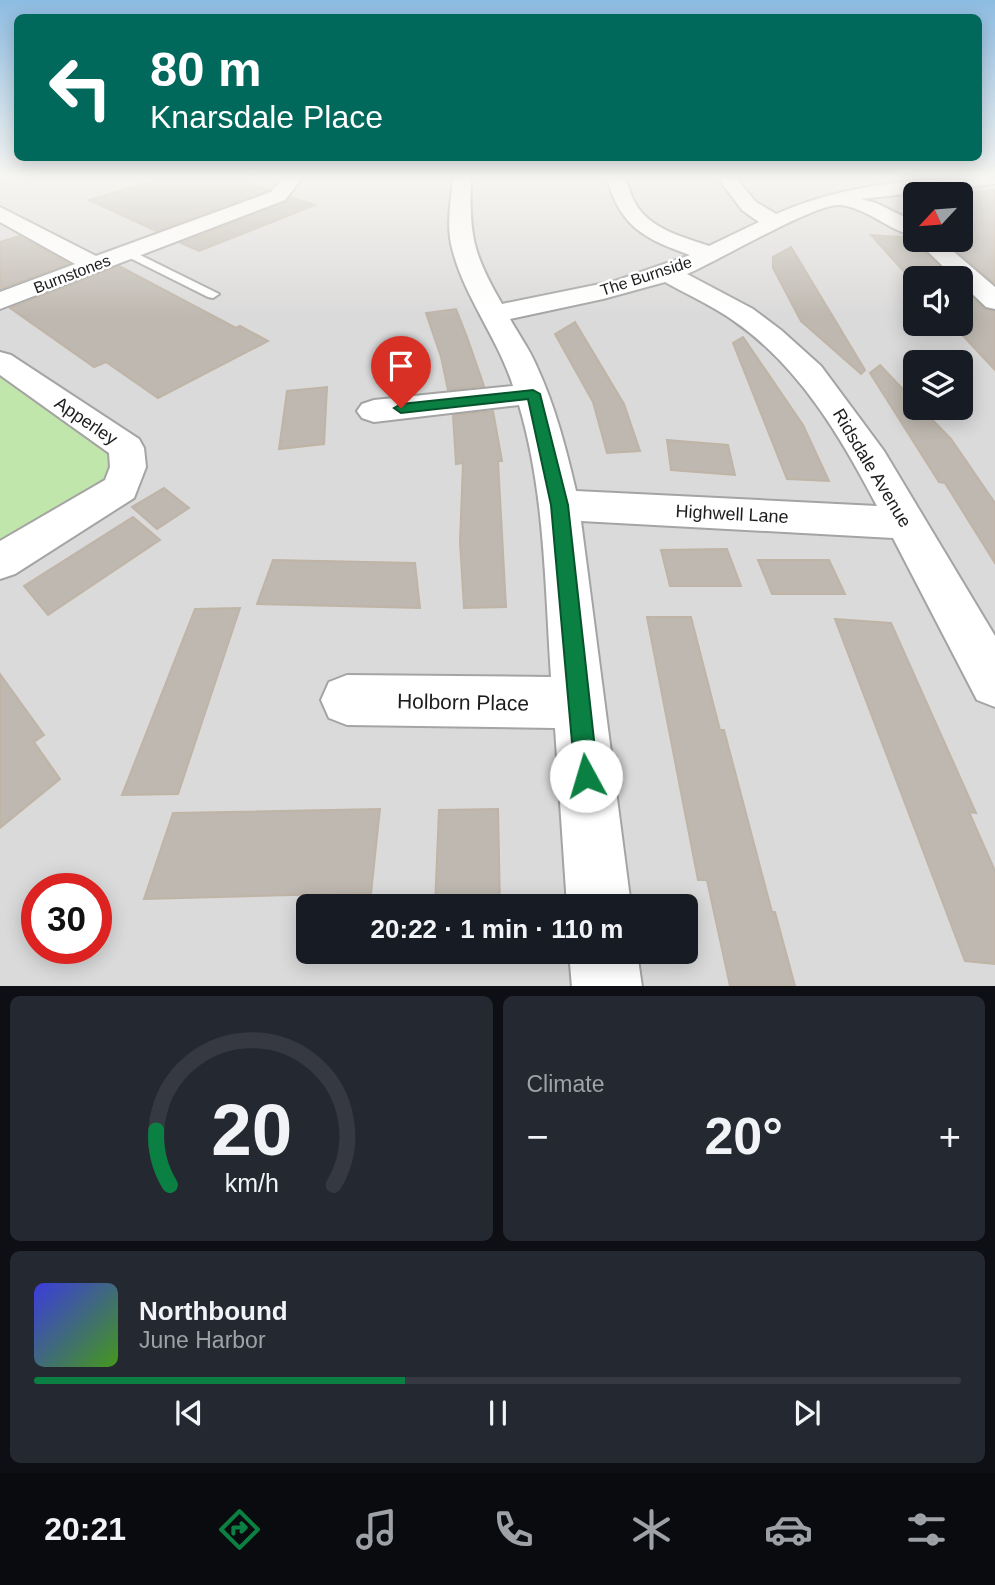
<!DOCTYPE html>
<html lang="en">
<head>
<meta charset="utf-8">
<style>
  body { margin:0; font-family:Helvetica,sans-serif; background:#242831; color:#f1f3f6; height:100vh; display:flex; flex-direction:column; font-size:26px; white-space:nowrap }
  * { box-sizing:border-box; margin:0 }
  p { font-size:23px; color:#9ea1a6 }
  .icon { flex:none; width:38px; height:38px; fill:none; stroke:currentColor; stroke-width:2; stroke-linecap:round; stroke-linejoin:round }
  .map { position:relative; height:986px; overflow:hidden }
  .details { display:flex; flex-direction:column; gap:10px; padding:10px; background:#0d0f14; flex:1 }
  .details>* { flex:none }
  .top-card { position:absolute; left:14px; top:14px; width:968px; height:147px; border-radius:10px; box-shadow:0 4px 18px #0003; background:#00695c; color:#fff; overflow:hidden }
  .needle { width:46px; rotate:244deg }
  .tools { position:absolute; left:903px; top:182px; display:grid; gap:14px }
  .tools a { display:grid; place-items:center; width:70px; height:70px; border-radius:10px; background:#171b24; box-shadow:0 4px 18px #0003; font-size:35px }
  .speed { position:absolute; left:21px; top:873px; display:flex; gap:14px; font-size:35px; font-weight:700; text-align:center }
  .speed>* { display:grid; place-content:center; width:91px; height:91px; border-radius:50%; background:#171b24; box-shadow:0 4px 18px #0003; line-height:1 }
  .speed .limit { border:10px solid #d22; background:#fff; color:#111 }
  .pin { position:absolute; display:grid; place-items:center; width:60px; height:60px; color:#fff; margin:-72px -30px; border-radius:50% 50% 50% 0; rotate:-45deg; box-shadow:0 0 7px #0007 }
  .pin .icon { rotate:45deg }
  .me { position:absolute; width:77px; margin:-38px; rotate:354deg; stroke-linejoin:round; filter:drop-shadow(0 0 5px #0008) }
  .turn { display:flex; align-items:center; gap:24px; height:147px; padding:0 21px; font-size:32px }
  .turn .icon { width:91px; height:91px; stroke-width:2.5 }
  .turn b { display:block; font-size:49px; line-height:60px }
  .big { font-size:52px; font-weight:700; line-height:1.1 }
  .details .card { flex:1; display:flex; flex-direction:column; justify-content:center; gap:10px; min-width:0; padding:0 24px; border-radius:10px; background:#242831 }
  .details .dial { align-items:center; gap:0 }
  .dial svg { height:182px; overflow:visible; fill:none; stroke:#363941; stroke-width:7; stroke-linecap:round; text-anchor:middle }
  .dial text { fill:#f1f3f6; stroke:none }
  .song { display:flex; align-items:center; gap:21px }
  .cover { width:84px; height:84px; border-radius:10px; background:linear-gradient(135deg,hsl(240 70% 55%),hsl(100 70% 35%)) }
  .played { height:7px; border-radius:4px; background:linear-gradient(90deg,#0b8043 40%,#363941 40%) }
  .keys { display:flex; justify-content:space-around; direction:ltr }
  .heat { display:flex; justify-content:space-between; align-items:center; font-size:38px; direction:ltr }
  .details .tiles { flex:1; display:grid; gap:10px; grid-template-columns:1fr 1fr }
  .card:last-child { grid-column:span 2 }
  .trip { position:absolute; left:296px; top:894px; width:402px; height:70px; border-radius:10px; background:#171b24; box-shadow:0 4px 18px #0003; font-weight:700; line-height:70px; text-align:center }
  .menu { display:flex; height:112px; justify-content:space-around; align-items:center; background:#090b0e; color:#9ea1a6 }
  .menu .icon { width:49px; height:49px }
  .menu .active { color:#0b8043 }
  .menu b { font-size:32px; color:#f1f3f6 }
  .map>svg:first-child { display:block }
</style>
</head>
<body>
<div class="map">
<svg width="995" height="987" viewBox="0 0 995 987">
  <rect width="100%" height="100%" fill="#eeece3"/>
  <path fill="#dbdada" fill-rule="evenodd" d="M 0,178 L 995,178 L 995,986 L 0,987 ZM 915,194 L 961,194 L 961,240 L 915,240 ZM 915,278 L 961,278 L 961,324 L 915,324 ZM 915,362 L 961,362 L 961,408 L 915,408 ZM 37,889 L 96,889 L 96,948 L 37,948 ZM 308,906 L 686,906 L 686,952 L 308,952 Z"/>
  <polygon fill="#c1e6ab" points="0,373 111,452 111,470 104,487 0,548"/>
  <g fill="#beb8b0" stroke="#bfb4a6" stroke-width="2">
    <polygon points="163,178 234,178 269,190 156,231 89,200"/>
    <polygon points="995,190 995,284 944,240 979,237 961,230 961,194 950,194"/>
    <polygon points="291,197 315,205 199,251 181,243 286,202"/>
    <polygon points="871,235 914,238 914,242 951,278 915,278 915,284"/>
    <polygon points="19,236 69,264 0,289 0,242"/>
    <polygon points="791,247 865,370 861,374 801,321 773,268 773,257"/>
    <polygon points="119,266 236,328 240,326 268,341 158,398 106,362 94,367 10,308"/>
    <polygon points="961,286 984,309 995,311 995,370 952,324 961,324"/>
    <polygon points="456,309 467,337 484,386 448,390 441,357 426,313"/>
    <polygon points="575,322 624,404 640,451 607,453 593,402 555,334"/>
    <polygon points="743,337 803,425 829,481 787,479 733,343"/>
    <polygon points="880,365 915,402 915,408 921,408 951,439 995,503 995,563 945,483 939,482 870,373"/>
    <polygon points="327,387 324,444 279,449 287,391"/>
    <polygon points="493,411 502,461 498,461 506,607 464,608 460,542 463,463 456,464 453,415"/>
    <polygon points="667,440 728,445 735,475 671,470"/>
    <polygon points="164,488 189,508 157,529 132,507"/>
    <polygon points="133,517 160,540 48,615 24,586"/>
    <polygon points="727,549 741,586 670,586 661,550"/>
    <polygon points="273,560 415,563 420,608 257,604"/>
    <polygon points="758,560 829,560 845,594 772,594"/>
    <polygon points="240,608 178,794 122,795 195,609"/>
    <polygon points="647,617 691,617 720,730 724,730 772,912 775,912 795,986 730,986 707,880 698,880"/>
    <polygon points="835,619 891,623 976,813 969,812 995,871 995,964 965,961"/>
    <polygon points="0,674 44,735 34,742 60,779 0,828"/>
    <polygon points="380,809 371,893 144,899 173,813"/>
    <polygon points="498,809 500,906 435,906 439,810"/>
  </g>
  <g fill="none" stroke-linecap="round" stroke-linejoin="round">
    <defs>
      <polygon id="service" points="124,251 132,251 219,294 213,298 208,297 124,255"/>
      <g id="minor">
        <polygon points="283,178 302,178 285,200 0,309 0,292 75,264 0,222 0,207 96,256 271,192"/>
        <path d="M 453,178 L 471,178 C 469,236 473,254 502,304 L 615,281 L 690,255 C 645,239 620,227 607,178 L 625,178 C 629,188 632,200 639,209 C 654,230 686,238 709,246 L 759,222 L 742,210 L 718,178 L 736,178 L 756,202 L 776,214 C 847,183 919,178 995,178 L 995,184 L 861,199 L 876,203 L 915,222 L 915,236 C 889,231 868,208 840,205 C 817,202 716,262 687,274 L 753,309 L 781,330 L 821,366 L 884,451 L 995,636 L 995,707 L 977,700 L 893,538 L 581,521 L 631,906 L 567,906 L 555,728 L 347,725 L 329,718 L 321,700 L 329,682 L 347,675 L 551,677 C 545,586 545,493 519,405 L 374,422 L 362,418 L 357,411 L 362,404 L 374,400 L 513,386 C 498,338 464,297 452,248 C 446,225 451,201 453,178 ZM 665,282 C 688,295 713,306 734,321 C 799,366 841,437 877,506 L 576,491 C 566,448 555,406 537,367 C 530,350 519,335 510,319 L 603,299 Z"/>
        <polygon points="916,240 940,240 995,287 995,309 986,307 961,283 961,278 955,278"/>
        <polygon points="0,352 11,355 139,439 144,448 146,467 134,498 15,574 0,579 0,541 105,480 110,467 109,453 0,375"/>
        <polygon points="569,952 637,952 642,987 572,987"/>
      </g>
    </defs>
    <use href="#service" stroke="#a4a4a4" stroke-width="4"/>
    <use href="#minor" stroke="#a4a4a4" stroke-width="4"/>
    <use href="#service" fill="#fff" fill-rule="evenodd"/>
    <use href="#minor" fill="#fff" fill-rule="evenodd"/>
  </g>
  <linearGradient id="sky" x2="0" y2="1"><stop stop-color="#8dbce2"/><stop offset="0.56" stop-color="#f7f6f2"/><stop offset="1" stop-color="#f7f6f2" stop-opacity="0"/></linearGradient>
  <rect width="995" height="316" fill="url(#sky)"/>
  <polygon fill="#0b8043" stroke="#07532c" stroke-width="2" points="533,390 540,394 568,505 598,776 595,784 586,788 578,784 575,776 551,505 528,399 401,413 394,408 401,404"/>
  <g text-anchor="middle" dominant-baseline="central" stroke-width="5" stroke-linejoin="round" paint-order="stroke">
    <g font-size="16" fill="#1d1d1d" stroke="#fff">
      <text transform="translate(72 274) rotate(-21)">Burnstones</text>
      <text transform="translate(646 276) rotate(-18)">The Burnside</text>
    </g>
    <g font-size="18" fill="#1d1d1d" stroke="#fff">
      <text transform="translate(86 421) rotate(34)">Apperley</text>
      <text transform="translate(872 468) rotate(59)">Ridsdale Avenue</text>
      <text transform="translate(732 514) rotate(3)">Highwell Lane</text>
    </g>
    <g font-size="21" fill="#1d1d1d" stroke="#fff">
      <text transform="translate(463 702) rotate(1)">Holborn Place</text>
    </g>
  </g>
</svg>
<div class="tools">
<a><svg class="needle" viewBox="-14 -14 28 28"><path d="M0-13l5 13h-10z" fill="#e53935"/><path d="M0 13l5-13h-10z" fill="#9ea1a6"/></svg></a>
<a><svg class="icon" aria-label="sound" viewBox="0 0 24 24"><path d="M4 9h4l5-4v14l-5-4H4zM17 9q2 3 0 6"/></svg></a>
<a><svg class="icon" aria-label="layers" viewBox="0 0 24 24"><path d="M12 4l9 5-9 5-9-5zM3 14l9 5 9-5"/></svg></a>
</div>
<div class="speed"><div class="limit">30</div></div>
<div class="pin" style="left:401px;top:408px;background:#d93025"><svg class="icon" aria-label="arrive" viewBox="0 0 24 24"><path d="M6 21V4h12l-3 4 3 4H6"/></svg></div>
<svg class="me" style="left:586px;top:776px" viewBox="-20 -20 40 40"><circle r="19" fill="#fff"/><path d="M0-13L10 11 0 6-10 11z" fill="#0b8043"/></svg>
<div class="trip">20:22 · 1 min · 110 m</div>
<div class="top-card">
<div class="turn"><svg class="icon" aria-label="left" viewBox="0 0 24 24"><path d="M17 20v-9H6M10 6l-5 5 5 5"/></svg><div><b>80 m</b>Knarsdale Place</div></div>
</div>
</div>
<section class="details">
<div class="tiles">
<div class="card dial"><svg viewBox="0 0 100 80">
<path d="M14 69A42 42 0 1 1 86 69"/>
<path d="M14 69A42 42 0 0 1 8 45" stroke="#0b8043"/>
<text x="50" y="56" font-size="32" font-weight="700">20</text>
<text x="50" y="72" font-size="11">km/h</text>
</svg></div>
<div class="card"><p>Climate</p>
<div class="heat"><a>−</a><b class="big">20°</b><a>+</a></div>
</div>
<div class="card">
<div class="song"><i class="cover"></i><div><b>Northbound</b><p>June Harbor</p></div></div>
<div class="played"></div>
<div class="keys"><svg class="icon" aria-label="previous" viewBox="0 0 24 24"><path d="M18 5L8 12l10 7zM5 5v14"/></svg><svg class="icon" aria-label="pause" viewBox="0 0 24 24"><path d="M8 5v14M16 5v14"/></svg><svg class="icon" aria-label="next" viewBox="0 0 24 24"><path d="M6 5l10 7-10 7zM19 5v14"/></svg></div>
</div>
</div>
</section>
<nav class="menu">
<b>20:21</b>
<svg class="icon active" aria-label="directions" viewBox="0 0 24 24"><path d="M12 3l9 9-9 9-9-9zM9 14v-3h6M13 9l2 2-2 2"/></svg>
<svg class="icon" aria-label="music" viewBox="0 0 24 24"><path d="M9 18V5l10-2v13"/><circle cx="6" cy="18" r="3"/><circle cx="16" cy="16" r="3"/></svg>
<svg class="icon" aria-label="phone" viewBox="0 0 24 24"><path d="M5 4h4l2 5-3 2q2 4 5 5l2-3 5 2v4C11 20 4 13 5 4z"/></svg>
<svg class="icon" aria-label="climate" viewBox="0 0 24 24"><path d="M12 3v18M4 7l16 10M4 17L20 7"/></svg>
<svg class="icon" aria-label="car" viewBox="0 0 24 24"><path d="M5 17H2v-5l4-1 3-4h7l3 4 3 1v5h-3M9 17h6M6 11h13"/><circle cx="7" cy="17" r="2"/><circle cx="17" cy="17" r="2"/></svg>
<svg class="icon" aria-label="filters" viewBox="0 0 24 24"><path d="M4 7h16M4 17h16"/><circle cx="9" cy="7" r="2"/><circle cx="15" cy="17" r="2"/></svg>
</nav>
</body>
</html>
